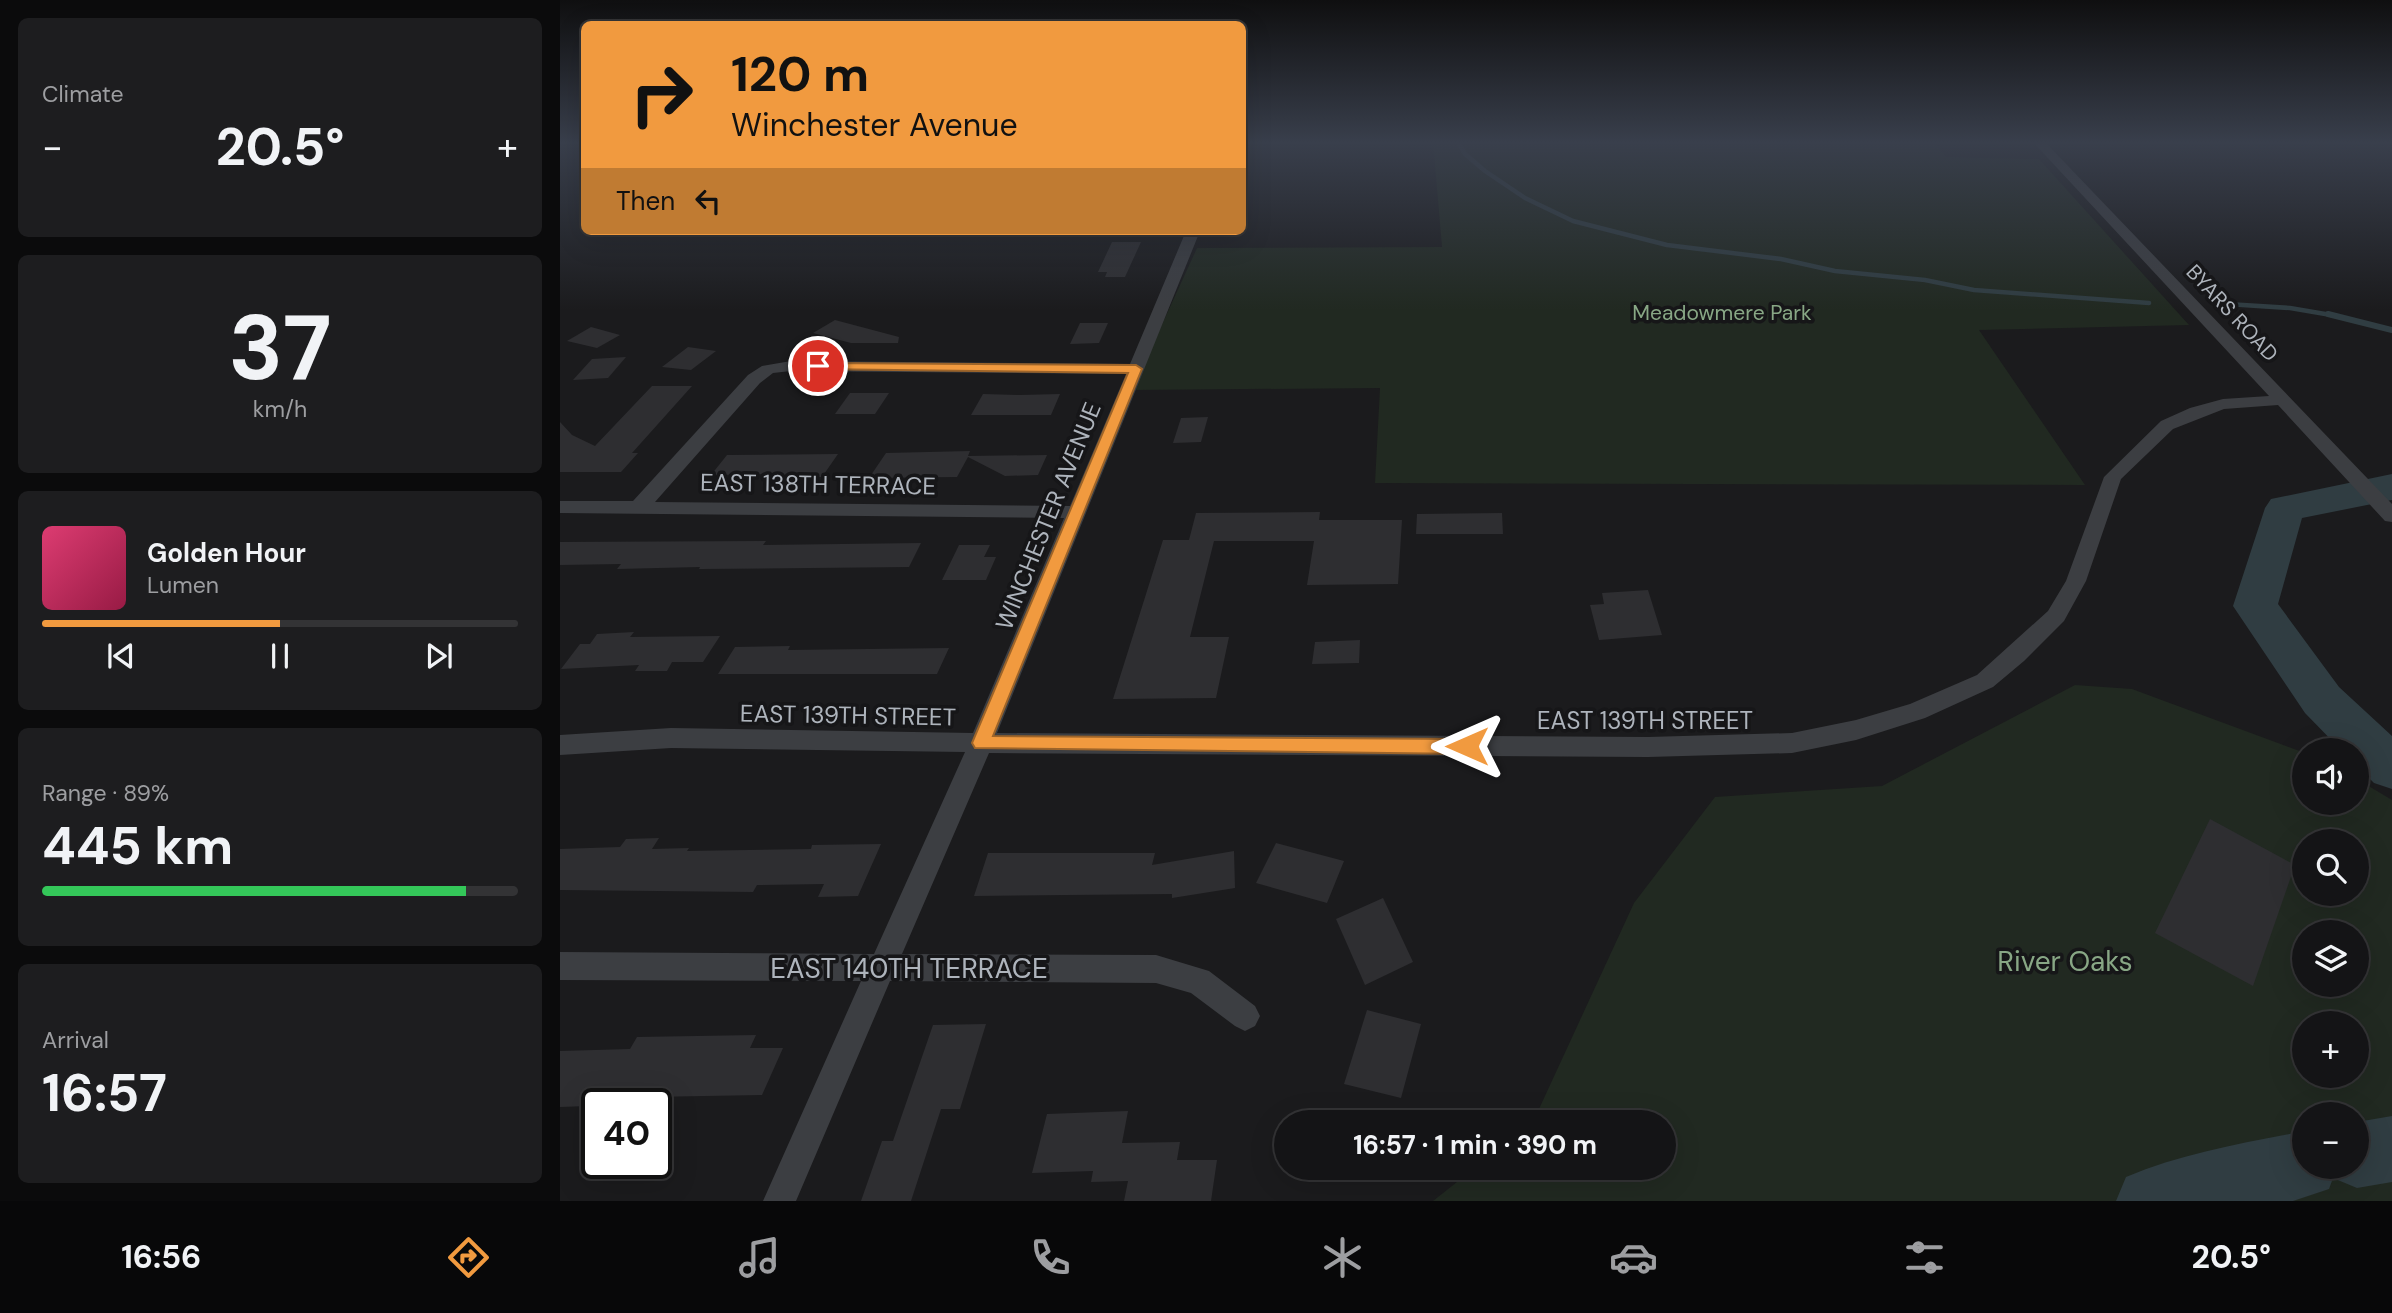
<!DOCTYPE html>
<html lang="en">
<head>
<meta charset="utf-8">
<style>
  body { margin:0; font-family:"DM Sans",sans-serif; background:#1d1d1f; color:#f1f3f6; height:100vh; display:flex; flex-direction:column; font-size:26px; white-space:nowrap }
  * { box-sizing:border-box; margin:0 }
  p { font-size:23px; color:#9d9ea1 }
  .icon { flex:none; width:38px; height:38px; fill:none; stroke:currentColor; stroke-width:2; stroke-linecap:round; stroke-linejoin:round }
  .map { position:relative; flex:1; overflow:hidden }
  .panel { display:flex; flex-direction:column; gap:18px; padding:18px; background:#0b0b0c; width:560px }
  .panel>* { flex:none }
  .banner { position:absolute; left:21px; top:21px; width:665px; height:214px; border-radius:10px; box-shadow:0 7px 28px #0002,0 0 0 2px #333335; background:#f19a3f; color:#111; overflow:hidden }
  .fabs { position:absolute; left:1732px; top:738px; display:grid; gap:14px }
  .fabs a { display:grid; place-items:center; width:77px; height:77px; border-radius:50%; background:#141416; box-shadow:0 7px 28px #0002,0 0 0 2px #333335; font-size:35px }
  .speed { position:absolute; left:21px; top:1088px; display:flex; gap:14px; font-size:35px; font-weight:700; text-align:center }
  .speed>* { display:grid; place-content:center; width:91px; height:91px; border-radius:50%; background:#141416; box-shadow:0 7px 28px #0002,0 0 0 2px #333335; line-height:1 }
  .speed .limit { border:4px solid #111; border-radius:10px; background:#fff; color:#111 }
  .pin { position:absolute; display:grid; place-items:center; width:60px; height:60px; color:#fff; margin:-30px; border:4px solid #fff; border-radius:50%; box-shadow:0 2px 7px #0007 }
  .me { position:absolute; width:77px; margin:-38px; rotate:270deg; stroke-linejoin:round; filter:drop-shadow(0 0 5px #0008) }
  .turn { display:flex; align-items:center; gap:24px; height:147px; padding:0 35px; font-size:32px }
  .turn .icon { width:91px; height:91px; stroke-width:2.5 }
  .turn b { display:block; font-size:49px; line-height:60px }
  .then { display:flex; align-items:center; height:66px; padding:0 35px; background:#0003; gap:14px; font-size:26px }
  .big { font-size:52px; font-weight:700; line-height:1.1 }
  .panel .tile { flex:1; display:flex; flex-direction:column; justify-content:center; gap:10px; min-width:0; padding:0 24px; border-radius:10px; background:#1d1d1f }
  .panel .dial { align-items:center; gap:0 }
  .dial b { font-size:91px; line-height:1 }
  .song { display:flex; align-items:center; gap:21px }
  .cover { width:84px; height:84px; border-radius:10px; background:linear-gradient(135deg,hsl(340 70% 55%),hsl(340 70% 35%)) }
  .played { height:7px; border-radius:4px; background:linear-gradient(90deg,#f19a3f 50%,#333335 50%) }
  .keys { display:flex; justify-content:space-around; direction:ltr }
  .heat { display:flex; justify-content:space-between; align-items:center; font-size:38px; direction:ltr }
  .charge { height:10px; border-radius:5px; background:linear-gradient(90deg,#34c759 89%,#333335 0) }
  .trip { position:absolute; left:714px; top:1110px; width:402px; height:70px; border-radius:35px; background:#141416; box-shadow:0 7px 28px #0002,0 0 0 2px #333335; font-weight:700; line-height:70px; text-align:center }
  .dock { display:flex; height:112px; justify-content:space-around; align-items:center; background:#080809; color:#9d9ea1 }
  .dock .icon { width:49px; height:49px }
  .dock .active { color:#f19a3f }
  .dock b { font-size:32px; color:#f1f3f6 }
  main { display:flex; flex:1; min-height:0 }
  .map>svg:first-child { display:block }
</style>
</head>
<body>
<main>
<section class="panel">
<div class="tile"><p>Climate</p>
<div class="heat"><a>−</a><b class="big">20.5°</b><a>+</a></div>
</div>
<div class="tile dial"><b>37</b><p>km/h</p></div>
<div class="tile">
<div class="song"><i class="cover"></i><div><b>Golden Hour</b><p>Lumen</p></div></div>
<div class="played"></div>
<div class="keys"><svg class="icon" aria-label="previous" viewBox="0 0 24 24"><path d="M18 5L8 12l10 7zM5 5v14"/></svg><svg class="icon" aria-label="pause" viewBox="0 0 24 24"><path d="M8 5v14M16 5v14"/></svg><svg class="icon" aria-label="next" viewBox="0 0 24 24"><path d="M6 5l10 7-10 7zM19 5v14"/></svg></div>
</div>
<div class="tile"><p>Range · 89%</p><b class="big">445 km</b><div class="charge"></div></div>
<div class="tile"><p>Arrival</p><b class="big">16:57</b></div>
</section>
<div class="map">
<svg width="1832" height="1201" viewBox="0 0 1832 1201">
  <rect width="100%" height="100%" fill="#1b1b1d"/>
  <g fill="#212921" fill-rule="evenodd">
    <polygon points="873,142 1374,142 1386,157 1479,159 1629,325 1419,330 1525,485 815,483 820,388 572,390 637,248 882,247"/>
    <path d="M 1515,685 L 1572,689 L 1745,753 L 1745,803 L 1797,803 L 1797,779 L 1832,800 L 1832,1201 L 873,1201 L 916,1167 L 1104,1167 L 1104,1122 L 973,1122 L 1074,903 L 1155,797 L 1322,786 ZM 1745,842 L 1797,842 L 1797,894 L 1745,894 ZM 1745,933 L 1797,933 L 1797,985 L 1745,985 ZM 1745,1024 L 1797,1024 L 1797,1076 L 1745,1076 ZM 1745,1115 L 1797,1115 L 1797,1167 L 1745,1167 Z"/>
  </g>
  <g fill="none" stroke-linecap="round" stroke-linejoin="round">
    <g stroke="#303d42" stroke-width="4.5">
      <polyline points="898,142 905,154 925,171 965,198 1013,221 1107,245 1221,259 1275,271 1365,280 1414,290 1589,303"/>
      <polyline points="1667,304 1730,308 1777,316"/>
    </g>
    <polyline stroke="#303d42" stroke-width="6" points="1768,314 1832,330"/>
    <g fill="#303d42" fill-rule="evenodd">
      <polygon points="1832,474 1832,500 1742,518 1718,604 1779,687 1832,736 1832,789 1814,783 1797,766 1797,751 1782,751 1745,713 1673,606 1705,508 1711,499"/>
      <path d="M 1832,1116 L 1832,1182 L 1797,1188 L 1773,1178 L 1769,1189 L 1733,1201 L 1556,1201 L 1566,1177 C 1623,1153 1684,1143 1745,1131 L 1745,1167 L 1797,1167 L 1797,1122 Z"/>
    </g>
  </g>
  <g fill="#2e2e31">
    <polygon points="552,242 581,242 565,277 545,277 547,272 538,272"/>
    <polygon points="275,320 339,337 338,343 291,343 253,333"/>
    <polygon points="520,323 548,323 539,343 510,344"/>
    <polygon points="31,327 60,335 37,348 7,341"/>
    <polygon points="128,347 156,351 131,370 102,367"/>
    <polygon points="66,357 48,378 13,380 32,359"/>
    <polygon points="92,386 132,386 72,453 78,453 61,472 0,472 0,422 12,435 35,446"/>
    <polygon points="290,393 329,393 315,414 275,414"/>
    <polygon points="423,394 460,395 500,394 491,415 411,415"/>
    <polygon points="648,417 641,442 613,443 621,418"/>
    <polygon points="410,451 408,456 487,455 478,475 445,476 408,457 397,477 309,478 326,453"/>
    <polygon points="278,454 262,477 219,478 222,474 151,475 167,455"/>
    <polygon points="760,512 759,520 842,520 838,584 747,585 754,541 654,541 630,637 669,637 656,698 553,699 603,540 629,540 636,513"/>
    <polygon points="942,513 943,534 856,534 857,514"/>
    <polygon points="206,541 203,545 361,543 349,567 139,569 140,567 57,569 61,564 0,565 0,542"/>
    <polygon points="399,545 430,545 424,557 436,557 426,580 382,580"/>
    <polygon points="1088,590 1102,635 1039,640 1030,605 1044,604 1042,593"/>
    <polygon points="74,632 70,637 160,636 143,662 112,662 107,671 75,671 79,665 1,669 20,644 30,644 37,634"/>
    <polygon points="800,640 799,663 752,664 755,642"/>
    <polygon points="230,646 228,650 389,648 377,674 158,674 175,647"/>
    <polygon points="1650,819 1735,865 1693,986 1595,933"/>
    <polygon points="99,838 92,849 129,848 127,851 251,849 252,845 321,844 298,896 258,897 264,884 197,885 193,892 0,890 0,849 60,847 66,839"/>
    <polygon points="716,843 784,861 767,903 696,883"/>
    <polygon points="674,851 675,888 612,898 612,894 414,896 428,853 595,853 592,865"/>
    <polygon points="823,898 853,962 805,985 776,919"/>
    <polygon points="807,1010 861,1024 841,1098 784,1084"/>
    <polygon points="426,1024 400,1109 381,1109 351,1201 301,1201 322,1141 333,1141 373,1025"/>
    <polygon points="196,1035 190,1048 223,1048 202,1095 88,1097 84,1104 0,1107 0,1051 70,1049 77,1037"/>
    <polygon points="568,1111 562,1143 620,1142 617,1160 657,1160 651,1201 564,1201 568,1181 531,1182 533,1171 472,1173 487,1114"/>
  </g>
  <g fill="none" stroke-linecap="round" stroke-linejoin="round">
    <path fill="#3c3e42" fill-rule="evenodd" d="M 1473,142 L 1485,142 L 1832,504 L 1832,522 L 1825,521 L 1718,405 L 1664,409 L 1613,429 L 1561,479 L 1526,581 L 1504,621 L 1464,661 L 1433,687 L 1365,718 L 1296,740 L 1232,753 L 1088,757 L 429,753 L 342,954 L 596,955 L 649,971 L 695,1006 L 700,1016 L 695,1026 L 685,1031 L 675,1026 L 631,993 L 596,983 L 330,981 L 236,1201 L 203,1201 L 301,981 L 0,980 L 0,952 L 314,954 L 405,752 L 111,748 L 0,755 L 0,735 L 111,728 L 413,733 L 504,518 L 0,513 L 0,501 L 73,501 L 188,375 L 202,366 L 231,361 L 570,364 L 626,231 L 640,231 L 437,733 L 1088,737 L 1232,733 L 1296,720 L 1350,704 L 1417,675 L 1488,611 L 1506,581 L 1544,477 L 1601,421 L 1630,408 L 1663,399 L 1709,396 ZM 231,371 L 566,374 L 510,506 L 95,502 L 200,383 L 213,373 Z"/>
  </g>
  <linearGradient id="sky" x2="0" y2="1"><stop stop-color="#0f0f10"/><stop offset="0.46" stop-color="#393f4c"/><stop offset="1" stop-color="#393f4c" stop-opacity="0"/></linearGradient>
  <rect width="1832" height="310" fill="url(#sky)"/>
  <polygon fill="#f19a3f" stroke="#9d6429" stroke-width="2" points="258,363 576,365 582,369 433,736 907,739 914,741 916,746 914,752 907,754 415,748 412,743 568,373 253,369 253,364"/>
  <g text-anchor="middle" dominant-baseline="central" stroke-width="7" stroke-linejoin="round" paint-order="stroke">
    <g font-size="21" fill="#88a785" stroke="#161618">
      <text x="1162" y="313">Meadowmere Park</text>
    </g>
    <g font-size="21" fill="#aeb4bc" stroke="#161618">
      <text transform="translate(1672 313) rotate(47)">BYARS ROAD</text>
    </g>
    <g font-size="24" fill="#aeb4bc" stroke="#161618">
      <text transform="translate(258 484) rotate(1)">EAST 138TH TERRACE</text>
      <text transform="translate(488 516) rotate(-68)">WINCHESTER AVENUE</text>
      <text transform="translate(288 715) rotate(1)">EAST 139TH STREET</text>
      <text x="1085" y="720">EAST 139TH STREET</text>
    </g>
    <g font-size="28" fill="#88a785" stroke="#161618">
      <text x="1505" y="961">River Oaks</text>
    </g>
    <g font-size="28" fill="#aeb4bc" stroke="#161618">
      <text x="349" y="968">EAST 140TH TERRACE</text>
    </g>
  </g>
</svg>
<div class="fabs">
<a><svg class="icon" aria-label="sound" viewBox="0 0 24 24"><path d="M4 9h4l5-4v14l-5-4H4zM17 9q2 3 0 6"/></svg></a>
<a><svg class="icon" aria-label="search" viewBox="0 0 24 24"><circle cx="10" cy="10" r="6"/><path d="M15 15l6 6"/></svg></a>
<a><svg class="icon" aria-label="layers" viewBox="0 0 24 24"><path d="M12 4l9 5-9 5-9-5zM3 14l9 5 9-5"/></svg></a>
<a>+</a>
<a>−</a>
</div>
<div class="speed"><div class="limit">40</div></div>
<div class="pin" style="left:258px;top:366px;background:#d93025"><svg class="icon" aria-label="arrive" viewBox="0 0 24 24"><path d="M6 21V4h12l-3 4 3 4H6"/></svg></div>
<svg class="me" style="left:907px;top:746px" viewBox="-20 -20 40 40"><path d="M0-17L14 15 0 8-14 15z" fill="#f19a3f" stroke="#fff" stroke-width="4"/></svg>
<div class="trip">16:57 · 1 min · 390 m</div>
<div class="banner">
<div class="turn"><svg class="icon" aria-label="right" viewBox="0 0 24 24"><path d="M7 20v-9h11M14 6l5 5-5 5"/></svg><div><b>120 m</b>Winchester Avenue</div></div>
<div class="then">Then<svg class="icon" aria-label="left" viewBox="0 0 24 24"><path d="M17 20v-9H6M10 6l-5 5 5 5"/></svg></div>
</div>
</div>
</main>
<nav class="dock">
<b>16:56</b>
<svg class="icon active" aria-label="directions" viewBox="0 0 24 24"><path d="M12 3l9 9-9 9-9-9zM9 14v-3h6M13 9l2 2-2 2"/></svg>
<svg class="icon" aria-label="music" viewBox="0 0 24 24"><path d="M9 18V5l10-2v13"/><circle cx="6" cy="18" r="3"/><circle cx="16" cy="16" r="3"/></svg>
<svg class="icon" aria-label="phone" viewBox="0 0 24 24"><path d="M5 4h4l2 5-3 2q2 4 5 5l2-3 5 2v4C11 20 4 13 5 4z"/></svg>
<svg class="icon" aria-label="climate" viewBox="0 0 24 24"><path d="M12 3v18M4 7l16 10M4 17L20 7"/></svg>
<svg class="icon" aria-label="car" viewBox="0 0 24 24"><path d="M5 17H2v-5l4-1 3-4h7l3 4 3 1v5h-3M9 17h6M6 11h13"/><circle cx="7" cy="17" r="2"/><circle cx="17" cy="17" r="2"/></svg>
<svg class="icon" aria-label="filters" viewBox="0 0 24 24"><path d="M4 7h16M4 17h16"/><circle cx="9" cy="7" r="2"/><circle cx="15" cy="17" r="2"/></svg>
<b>20.5°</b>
</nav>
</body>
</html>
